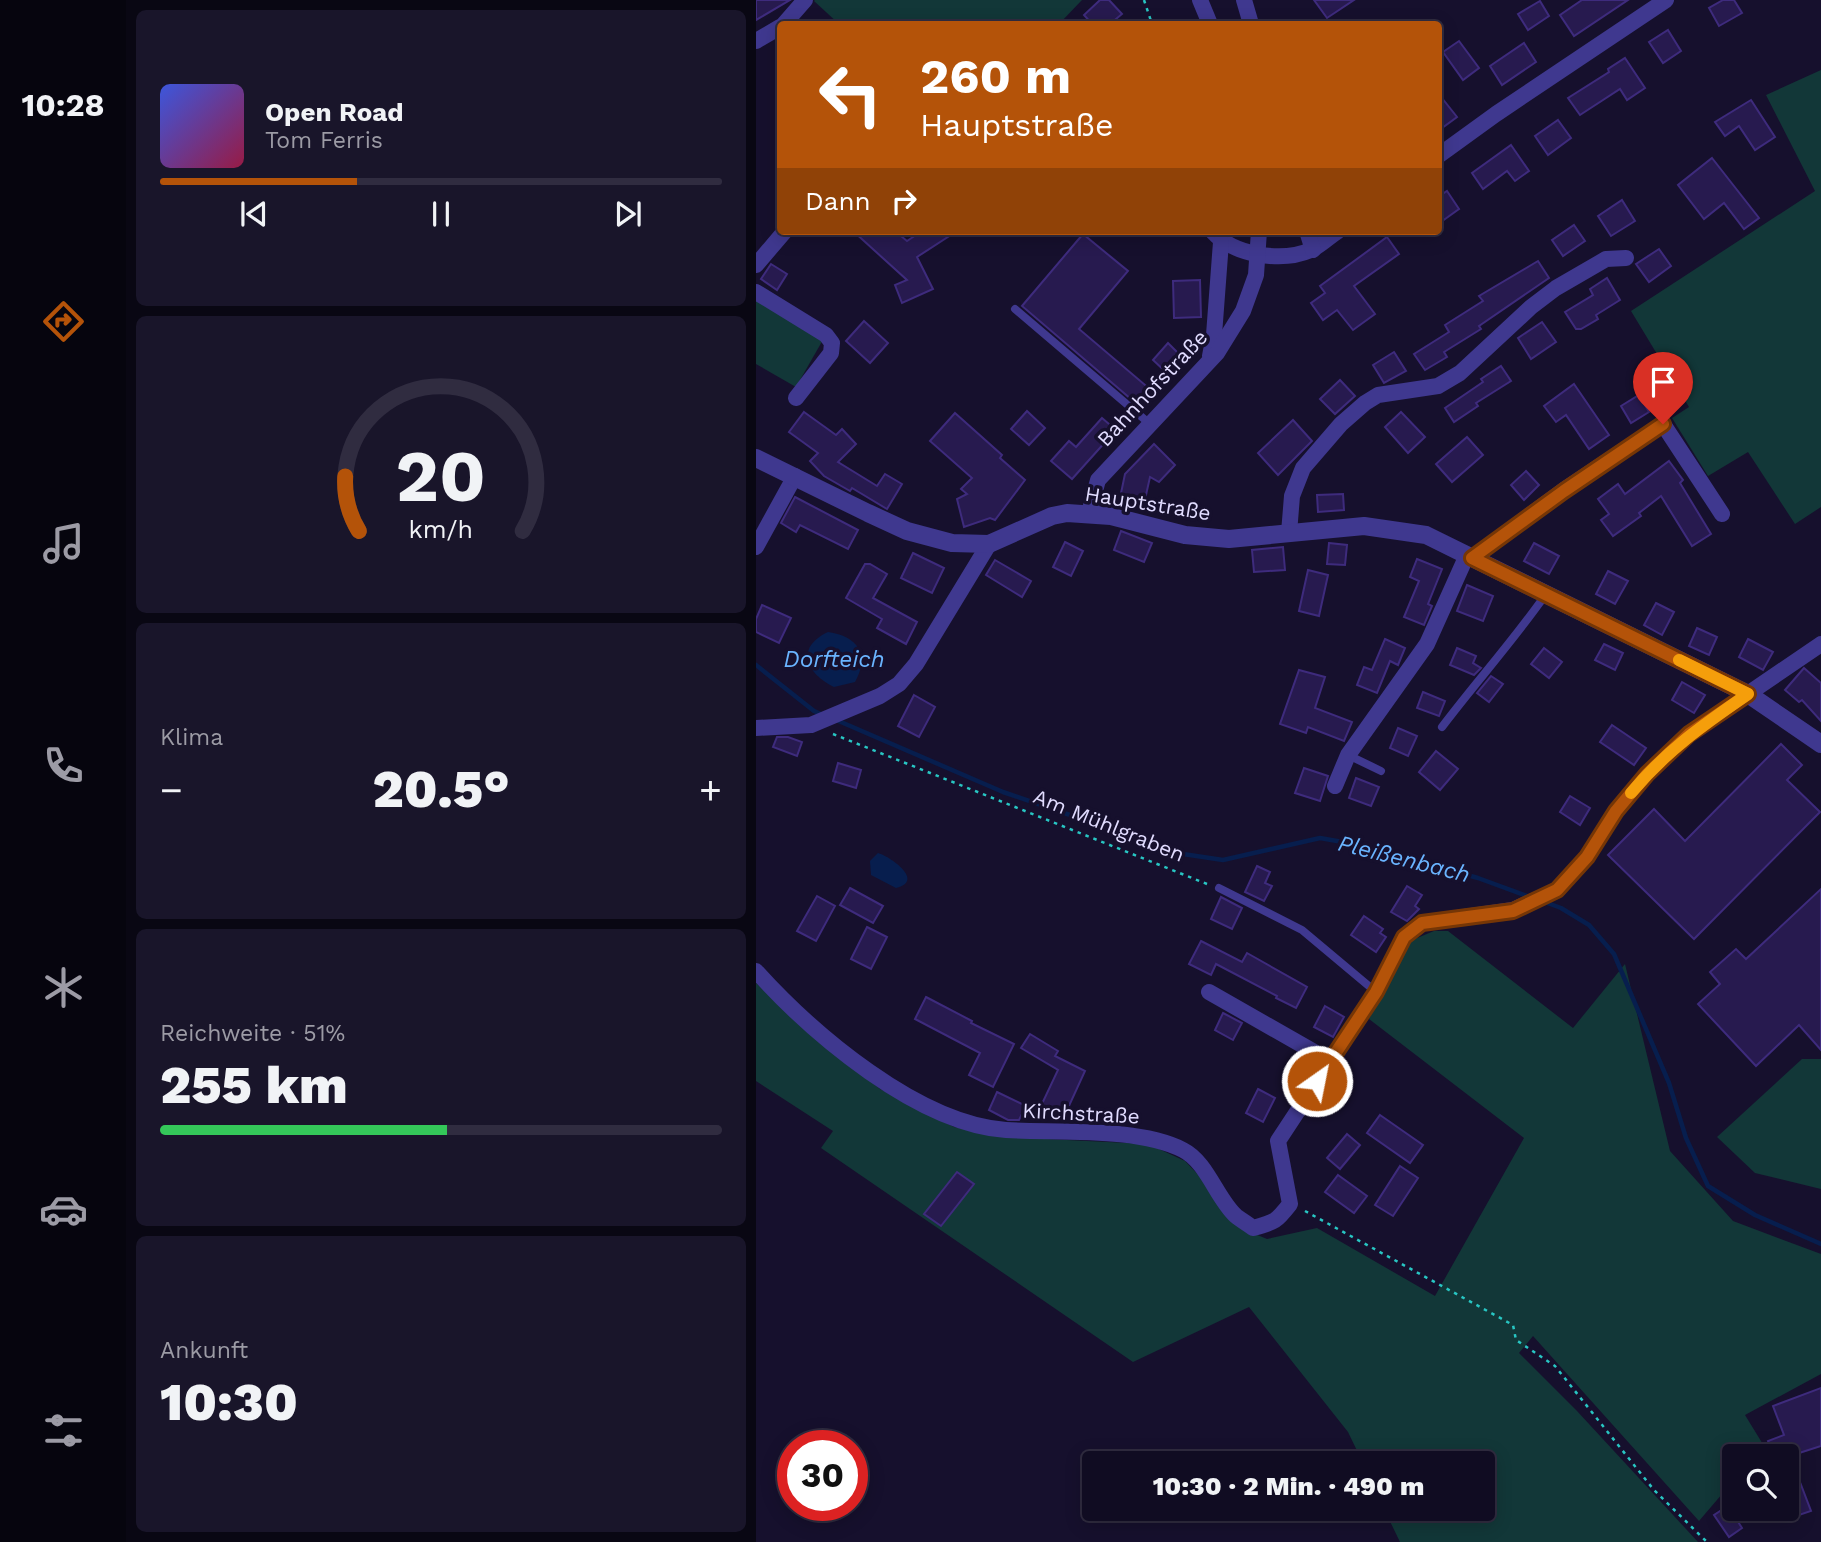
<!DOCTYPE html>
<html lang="de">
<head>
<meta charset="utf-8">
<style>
  body { margin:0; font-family:"Work Sans",sans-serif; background:#19152a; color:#f1f3f6; height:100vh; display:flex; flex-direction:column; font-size:26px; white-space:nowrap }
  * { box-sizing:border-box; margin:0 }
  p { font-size:23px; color:#9c9ba5 }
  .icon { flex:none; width:38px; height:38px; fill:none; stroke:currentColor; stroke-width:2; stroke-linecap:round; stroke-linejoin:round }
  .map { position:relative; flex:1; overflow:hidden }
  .drawer { display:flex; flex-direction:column; gap:10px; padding:10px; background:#090713; width:630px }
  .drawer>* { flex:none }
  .banner { position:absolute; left:21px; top:21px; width:665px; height:214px; border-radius:7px; box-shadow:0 4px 18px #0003,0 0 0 2px #302c40; background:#b45309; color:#fff; overflow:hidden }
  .buttons { position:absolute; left:966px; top:1444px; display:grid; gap:14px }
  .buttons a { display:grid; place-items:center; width:77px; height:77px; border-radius:7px; background:#100c22; box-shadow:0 4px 18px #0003,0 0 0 2px #302c40; font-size:35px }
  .speed { position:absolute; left:21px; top:1430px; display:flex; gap:14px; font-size:35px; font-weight:700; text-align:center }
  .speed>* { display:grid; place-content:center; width:91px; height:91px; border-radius:50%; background:#100c22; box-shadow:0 4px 18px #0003,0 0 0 2px #302c40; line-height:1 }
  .speed .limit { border:10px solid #d22; background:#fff; color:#111 }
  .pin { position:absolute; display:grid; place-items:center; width:60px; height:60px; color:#fff; margin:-72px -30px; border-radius:50% 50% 50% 0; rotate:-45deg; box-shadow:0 0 7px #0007 }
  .pin .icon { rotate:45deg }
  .me { position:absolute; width:77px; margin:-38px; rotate:33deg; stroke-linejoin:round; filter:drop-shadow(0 0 5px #0008) }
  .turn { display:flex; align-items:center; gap:24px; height:147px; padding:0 28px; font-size:32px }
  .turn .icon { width:91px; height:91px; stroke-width:2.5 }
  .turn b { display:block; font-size:49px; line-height:60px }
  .then { display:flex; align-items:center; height:66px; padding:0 28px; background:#0003; gap:14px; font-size:26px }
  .big { font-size:52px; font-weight:800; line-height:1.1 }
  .drawer .tile { flex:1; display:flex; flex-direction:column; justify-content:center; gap:10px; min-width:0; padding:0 24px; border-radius:10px; background:#19152a }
  .drawer .dial { align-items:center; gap:0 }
  .dial svg { height:182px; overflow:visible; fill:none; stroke:#302c40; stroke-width:7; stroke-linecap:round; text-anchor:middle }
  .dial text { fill:#f1f3f6; stroke:none }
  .song { display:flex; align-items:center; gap:21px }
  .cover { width:84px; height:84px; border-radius:10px; background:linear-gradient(135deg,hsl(230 70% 55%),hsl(340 70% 35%)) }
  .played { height:7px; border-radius:4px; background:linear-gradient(90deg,#b45309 35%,#302c40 35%) }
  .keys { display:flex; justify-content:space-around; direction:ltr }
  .heat { display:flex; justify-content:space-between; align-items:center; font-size:38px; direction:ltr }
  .charge { height:10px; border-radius:5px; background:linear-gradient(90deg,#34c759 51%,#302c40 0) }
  .trip { position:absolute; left:326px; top:1451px; width:413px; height:70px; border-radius:7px; background:#100c22; box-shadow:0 4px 18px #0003,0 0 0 2px #302c40; font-weight:800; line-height:70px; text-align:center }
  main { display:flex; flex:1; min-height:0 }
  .tabs { display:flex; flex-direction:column; width:126px; justify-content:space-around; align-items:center; background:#06050e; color:#9c9ba5 }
  .tabs .icon { width:49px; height:49px }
  .tabs .on { color:#b45309 }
  .tabs b { font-size:32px; color:#f1f3f6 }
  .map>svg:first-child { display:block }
</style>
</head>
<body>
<main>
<nav class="tabs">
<b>10:28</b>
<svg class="icon on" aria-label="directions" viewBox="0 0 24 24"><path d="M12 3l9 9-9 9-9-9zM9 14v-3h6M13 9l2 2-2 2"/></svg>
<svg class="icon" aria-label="music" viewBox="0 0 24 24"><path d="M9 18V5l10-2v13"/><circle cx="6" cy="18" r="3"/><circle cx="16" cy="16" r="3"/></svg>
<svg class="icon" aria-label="phone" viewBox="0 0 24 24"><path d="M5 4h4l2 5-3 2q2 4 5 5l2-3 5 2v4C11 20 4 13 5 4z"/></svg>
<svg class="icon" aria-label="climate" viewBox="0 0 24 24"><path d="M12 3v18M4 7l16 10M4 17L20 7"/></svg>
<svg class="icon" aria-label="car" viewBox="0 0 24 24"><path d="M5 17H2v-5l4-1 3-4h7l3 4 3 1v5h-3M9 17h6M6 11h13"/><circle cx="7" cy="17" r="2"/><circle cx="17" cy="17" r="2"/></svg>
<svg class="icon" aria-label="filters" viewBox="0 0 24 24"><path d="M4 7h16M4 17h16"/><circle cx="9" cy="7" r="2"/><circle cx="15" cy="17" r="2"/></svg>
</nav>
<section class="drawer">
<div class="tile">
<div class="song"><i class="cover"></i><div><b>Open Road</b><p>Tom Ferris</p></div></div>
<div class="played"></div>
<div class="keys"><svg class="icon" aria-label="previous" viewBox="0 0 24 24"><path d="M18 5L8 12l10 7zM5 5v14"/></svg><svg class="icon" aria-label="pause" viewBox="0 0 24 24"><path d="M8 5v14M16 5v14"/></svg><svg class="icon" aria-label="next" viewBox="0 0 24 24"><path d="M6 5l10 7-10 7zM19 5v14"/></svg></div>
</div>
<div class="tile dial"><svg viewBox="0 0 100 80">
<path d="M14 69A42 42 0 1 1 86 69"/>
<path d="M14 69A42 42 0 0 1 8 45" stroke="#b45309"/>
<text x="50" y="56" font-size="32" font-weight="700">20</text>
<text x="50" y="72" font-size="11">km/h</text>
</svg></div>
<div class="tile"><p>Klima</p>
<div class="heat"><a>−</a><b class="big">20.5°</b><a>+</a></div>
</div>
<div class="tile"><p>Reichweite · 51%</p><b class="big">255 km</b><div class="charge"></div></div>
<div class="tile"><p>Ankunft</p><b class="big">10:30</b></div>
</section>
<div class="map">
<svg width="1065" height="1542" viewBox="0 0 1065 1542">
  <rect width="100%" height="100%" fill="#16102d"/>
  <g fill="#123738">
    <polygon points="59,0 326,0 303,24 83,24 58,1"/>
    <polygon points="1065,70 1065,507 1039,524 992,452 952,476 916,418 933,407 875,311 1059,191 1010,95"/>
    <polygon points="0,296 68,338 40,387 0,364"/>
    <polygon points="678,931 692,931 817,1028 869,964 914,1151 977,1221 1065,1254 1065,1374 989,1415 1008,1446 999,1456 978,1456 978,1480 943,1521 777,1336 763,1353 821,1411 942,1542 644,1542 628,1509 726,1508 726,1463 607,1463 592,1432 493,1307 377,1362 65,1148 77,1131 0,1081 0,983 60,1038 124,1089 198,1127 248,1137 392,1144 429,1161 499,1234 511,1239 561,1228 679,1296 768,1138 613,1019 649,943"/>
    <polygon points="1046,1059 1065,1059 1065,1189 999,1173 961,1137"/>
  </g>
  <g fill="#071e4e">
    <path d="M 72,632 C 102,636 114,655 99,682 L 78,687 C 51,674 38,648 72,632 Z"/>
    <path d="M 122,853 C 135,857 169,881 140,888 L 115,875 L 114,861 Z"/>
  </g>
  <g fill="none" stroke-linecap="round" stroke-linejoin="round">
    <g stroke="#071e4e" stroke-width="4.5">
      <polyline points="0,665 58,711 67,715"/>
      <polyline points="78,719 247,792 427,854 467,860 564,838 598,844 722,878 774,897"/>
      <polyline points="786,901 805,908 833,925 858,954 913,1083 930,1138 952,1186 999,1215 1065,1244"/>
    </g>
  </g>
  <g fill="#271a4f" stroke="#3e2b7d" stroke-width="2">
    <polygon points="0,0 34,0 0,20"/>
    <polygon points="344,0 353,0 366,14 354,24 336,24 328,15"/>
    <polygon points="558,0 598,0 571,18"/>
    <polygon points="826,0 872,0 818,36 804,15"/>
    <polygon points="967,0 978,0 986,13 963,26 953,8"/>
    <polygon points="784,1 793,16 772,30 762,14"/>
    <polygon points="912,30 925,51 907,63 893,42"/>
    <polygon points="703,41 723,68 707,80 687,52"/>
    <polygon points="768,43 780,62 746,85 734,66"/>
    <polygon points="869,58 889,88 871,100 864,89 824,115 812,98 853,72 852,69"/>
    <polygon points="682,93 701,117 682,131"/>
    <polygon points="995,100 1019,137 999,150 983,126 969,136 959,122"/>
    <polygon points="802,120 815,138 792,155 779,136"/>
    <polygon points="755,145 773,171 759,181 751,171 727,189 716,173"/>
    <polygon points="956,158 1003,218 988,229 968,203 948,219 922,185"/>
    <polygon points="691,191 703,209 682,224 682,197"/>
    <polygon points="866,200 879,221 855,236 842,216"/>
    <polygon points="818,225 829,241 807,256 796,240"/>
    <polygon points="97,231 139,231 151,241 166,231 201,231 161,257 177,289 146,303 139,285 151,280"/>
    <polygon points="327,234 372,271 323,329 395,390 382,405 266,306"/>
    <polygon points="631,237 643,254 598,286 619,314 597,330 581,310 567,320 555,303 569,293 564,286"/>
    <polygon points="903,249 915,266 893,282 880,264"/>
    <polygon points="782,261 793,278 723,326 725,329 688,352 691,357 669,370 658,354 693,332 689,325 727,301 723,296"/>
    <polygon points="15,264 31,274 21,290 5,279"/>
    <polygon points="851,278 864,300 840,315 842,319 825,329 820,329 809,312 837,295 834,289"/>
    <polygon points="444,280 445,317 418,318 417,281"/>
    <polygon points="108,321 132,343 114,363 90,341"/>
    <polygon points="786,322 800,342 775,359 762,338"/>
    <polygon points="412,343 427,358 412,374 397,360"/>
    <polygon points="638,352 650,371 628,383 617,365"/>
    <polygon points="745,366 755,381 720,403 722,406 698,422 689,408 727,382 725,379"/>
    <polygon points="584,380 599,396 579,414 564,399"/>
    <polygon points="818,384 853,435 833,449 810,415 800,422 788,406"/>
    <polygon points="883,395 893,412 875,423 865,406"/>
    <polygon points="271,411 289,428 273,445 255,429"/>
    <polygon points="48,412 80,435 86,429 100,444 82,462 121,486 129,474 146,484 131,509 96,488 94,491 68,476 54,461 62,453 33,432"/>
    <polygon points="645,412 669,437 652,453 629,427"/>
    <polygon points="199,413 246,455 244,458 269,480 239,520 234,518 208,527 201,499 211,494 205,489 216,478 174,441"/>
    <polygon points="346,418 360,430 316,479 295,461 313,441 320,447"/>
    <polygon points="537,420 556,441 522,475 502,453"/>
    <polygon points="711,437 727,455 696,482 680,464"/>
    <polygon points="398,444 419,465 403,482 394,477 388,504 364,498 369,474"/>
    <polygon points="913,461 927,480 924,483 955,534 936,546 905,496 883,513 885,516 857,536 845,520 853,514 842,499 862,484 869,494"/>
    <polygon points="770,471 783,485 768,500 755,485"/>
    <polygon points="587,494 588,510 562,512 561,495"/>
    <polygon points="39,497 102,530 92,549 44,525 40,532 25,523"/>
    <polygon points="365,531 396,543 388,562 358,550"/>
    <polygon points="309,542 327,551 315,576 297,567"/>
    <polygon points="573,543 591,545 589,565 571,564"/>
    <polygon points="778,543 803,556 793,574 768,561"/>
    <polygon points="527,547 529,570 498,572 496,550"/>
    <polygon points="157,553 188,568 176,593 145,578"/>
    <polygon points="661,559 686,569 672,604 676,606 668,625 648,617 663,581 654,577"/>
    <polygon points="239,560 275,581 266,597 230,575"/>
    <polygon points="109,564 114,564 131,574 117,598 161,622 150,644 121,628 126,619 90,598"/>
    <polygon points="552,570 572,575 563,616 543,611"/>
    <polygon points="852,571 872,581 859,604 840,594"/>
    <polygon points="711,585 737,596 727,621 701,611"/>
    <polygon points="900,603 918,612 906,635 888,625"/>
    <polygon points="6,605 35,618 23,643 0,632 0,619"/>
    <polygon points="941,628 961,637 953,655 933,646"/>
    <polygon points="629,639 649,648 642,665 634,661 621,693 601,685 608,667 616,670"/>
    <polygon points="992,639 1017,652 1007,670 983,657"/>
    <polygon points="848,644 867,653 859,670 839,660"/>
    <polygon points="701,648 720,656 717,663 725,668 718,675 694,665"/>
    <polygon points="788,648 806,662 793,678 775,664"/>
    <polygon points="1048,668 1065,683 1065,721 1046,700 1043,702 1029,690"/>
    <polygon points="543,670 569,677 559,708 596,722 588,741 552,727 550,733 524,724"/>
    <polygon points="735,676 747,684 733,702 721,693"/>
    <polygon points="926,682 949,695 938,713 916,700"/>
    <polygon points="667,692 689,701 683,716 661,708"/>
    <polygon points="158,695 179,707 163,737 142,726"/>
    <polygon points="856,725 890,748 878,765 844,742"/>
    <polygon points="642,728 661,736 652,756 634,748"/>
    <polygon points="21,737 32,737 46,742 41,756 17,747"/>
    <polygon points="1025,744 1046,765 1031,780 1064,812 938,939 852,855 898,809 929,841"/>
    <polygon points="680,751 702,769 684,790 663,772"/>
    <polygon points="82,763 105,770 100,788 77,781"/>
    <polygon points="548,768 572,776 564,801 539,793"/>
    <polygon points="600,778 623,787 615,806 593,798"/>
    <polygon points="814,796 834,808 824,825 804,812"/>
    <polygon points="501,866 514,872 509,883 516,886 508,901 489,892"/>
    <polygon points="651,886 666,895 659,906 663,909 651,921 635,912"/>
    <polygon points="94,888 127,906 117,923 84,905"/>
    <polygon points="1065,889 1065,1050 1043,1025 1000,1066 942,1004 964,984 954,972 980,949 990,959"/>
    <polygon points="61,896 79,906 60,941 41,931"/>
    <polygon points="465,897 486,908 476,929 455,919"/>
    <polygon points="608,916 627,929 624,933 630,937 620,952 595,935"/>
    <polygon points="111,927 131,937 115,969 95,959"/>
    <polygon points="445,941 486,962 491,953 551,987 540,1008 520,998 521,996 460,964 455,975 433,964"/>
    <polygon points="170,997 216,1021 215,1023 258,1044 237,1087 213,1075 224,1053 159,1019"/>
    <polygon points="569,1006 588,1017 577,1037 558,1027"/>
    <polygon points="467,1013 486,1023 477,1040 459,1030"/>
    <polygon points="274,1034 302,1051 299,1056 329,1071 307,1119 284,1108 302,1070 265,1048"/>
    <polygon points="502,1089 519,1098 507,1122 490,1113"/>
    <polygon points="241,1092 270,1106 263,1120 252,1120 233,1110"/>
    <polygon points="624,1115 667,1145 654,1163 611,1133"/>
    <polygon points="591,1134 604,1145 584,1169 571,1158"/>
    <polygon points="644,1166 662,1178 637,1216 619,1205"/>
    <polygon points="201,1172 218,1184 185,1226 168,1214"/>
    <polygon points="582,1175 611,1196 598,1213 569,1192"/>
    <polygon points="1065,1388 1065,1446 1034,1456 1055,1511 1040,1516 1031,1491 1031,1456 1018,1456 1012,1441 1028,1435 1017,1406"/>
    <polygon points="972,1506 986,1528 973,1537 958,1515"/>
  </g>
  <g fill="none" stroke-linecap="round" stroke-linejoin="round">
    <g stroke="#28c6c3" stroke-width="2.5" stroke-dasharray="3.5 5" stroke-linecap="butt">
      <polyline points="388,0 396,24"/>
      <polyline points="77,734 451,884"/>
      <polyline points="549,1211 757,1325 760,1340 799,1366 898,1490 951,1542"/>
    </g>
    <g stroke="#3f388f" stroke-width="8">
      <polyline points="259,309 394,424"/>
      <path d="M 686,727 C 720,682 758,640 790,594"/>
      <polyline points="592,755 625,771"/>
      <polyline points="463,888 546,930 620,992"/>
    </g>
    <g stroke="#3f388f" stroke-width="16">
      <polyline points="444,0 454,24"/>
      <polyline points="488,0 495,24"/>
      <polyline points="28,24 49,0"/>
      <polyline points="0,41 24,27"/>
      <polyline points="682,156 740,114 910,0"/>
      <path d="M 456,231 C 477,255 525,263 555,250 C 564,246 573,237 582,231"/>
      <polyline points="551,231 557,250"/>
      <polyline points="0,265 29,231"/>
      <polyline points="0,292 70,335 76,343 75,353 40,398"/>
      <polyline points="454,356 458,335 465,242"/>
      <polyline points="333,513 342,480 461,353 487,311 500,275 503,231"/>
      <polyline points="533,533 536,496 547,468 585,424 609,403 622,395 682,386 704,373 775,307 800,288 850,259 870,258"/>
      <polyline points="0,547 39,476"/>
      <polyline points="716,558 808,490 907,424 966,514"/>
      <polyline points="0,728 55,725 124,696 143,684 160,664 233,544"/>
      <polyline points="579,786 592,755 671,644 711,555"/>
      <path d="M 0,971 C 57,1034 162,1124 250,1130 C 301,1133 383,1127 427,1150 C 451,1162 461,1199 480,1216 C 485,1220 492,1224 497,1228 C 519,1222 520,1222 534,1204 L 522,1141 L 620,992 L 648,937 L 666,923 L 757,910 L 801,890 L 831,857 L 860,811 L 891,774 L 933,734 L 1065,644"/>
      <polyline points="453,992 574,1061"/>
    </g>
    <polyline stroke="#3f388f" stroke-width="18" points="0,458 112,513 151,531 196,543 233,544 296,516 311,513 355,516 429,535 473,539 608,526 670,535 992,694 1065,744"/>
  </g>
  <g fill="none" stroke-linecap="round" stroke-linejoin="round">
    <defs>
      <polyline id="route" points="561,1081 620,992 648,937 666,923 757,911 801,890 831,857 860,811 891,774 933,734 992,694 716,558 808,491 907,424"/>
    </defs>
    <use href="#route" stroke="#753606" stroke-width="18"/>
    <use href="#route" stroke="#b45309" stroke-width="12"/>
    <path stroke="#f59e0b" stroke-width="12" d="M 875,793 C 911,750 947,725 992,694 L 923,660"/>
  </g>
  <g text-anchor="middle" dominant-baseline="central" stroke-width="7" stroke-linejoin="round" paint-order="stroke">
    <g font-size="21" fill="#e1dcff" stroke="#16102d">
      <text transform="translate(396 388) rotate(-47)">Bahnhofstraße</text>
      <text transform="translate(392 503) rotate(9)">Hauptstraße</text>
      <text transform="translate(353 825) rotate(22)">Am Mühlgraben</text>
      <text transform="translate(325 1113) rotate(3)">Kirchstraße</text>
    </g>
    <g font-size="23" font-style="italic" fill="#6ab4ff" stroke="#16102d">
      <text x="78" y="659">Dorfteich</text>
      <text transform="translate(648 859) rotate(14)">Pleißenbach</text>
    </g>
  </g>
</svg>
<div class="buttons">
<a><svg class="icon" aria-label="search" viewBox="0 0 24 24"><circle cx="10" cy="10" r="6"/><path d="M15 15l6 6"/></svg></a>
</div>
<div class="speed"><div class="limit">30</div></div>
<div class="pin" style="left:907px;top:424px;background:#d93025"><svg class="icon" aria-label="arrive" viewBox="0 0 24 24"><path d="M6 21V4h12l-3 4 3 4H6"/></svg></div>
<svg class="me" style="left:561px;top:1081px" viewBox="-20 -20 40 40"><circle r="17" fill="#b45309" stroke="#fff" stroke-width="3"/><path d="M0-11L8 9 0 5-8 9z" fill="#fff"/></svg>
<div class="trip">10:30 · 2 Min. · 490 m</div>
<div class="banner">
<div class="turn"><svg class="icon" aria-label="left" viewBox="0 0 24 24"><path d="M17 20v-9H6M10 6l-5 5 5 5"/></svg><div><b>260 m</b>Hauptstraße</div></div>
<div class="then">Dann<svg class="icon" aria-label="right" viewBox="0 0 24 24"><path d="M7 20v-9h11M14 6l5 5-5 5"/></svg></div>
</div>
</div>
</main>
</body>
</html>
